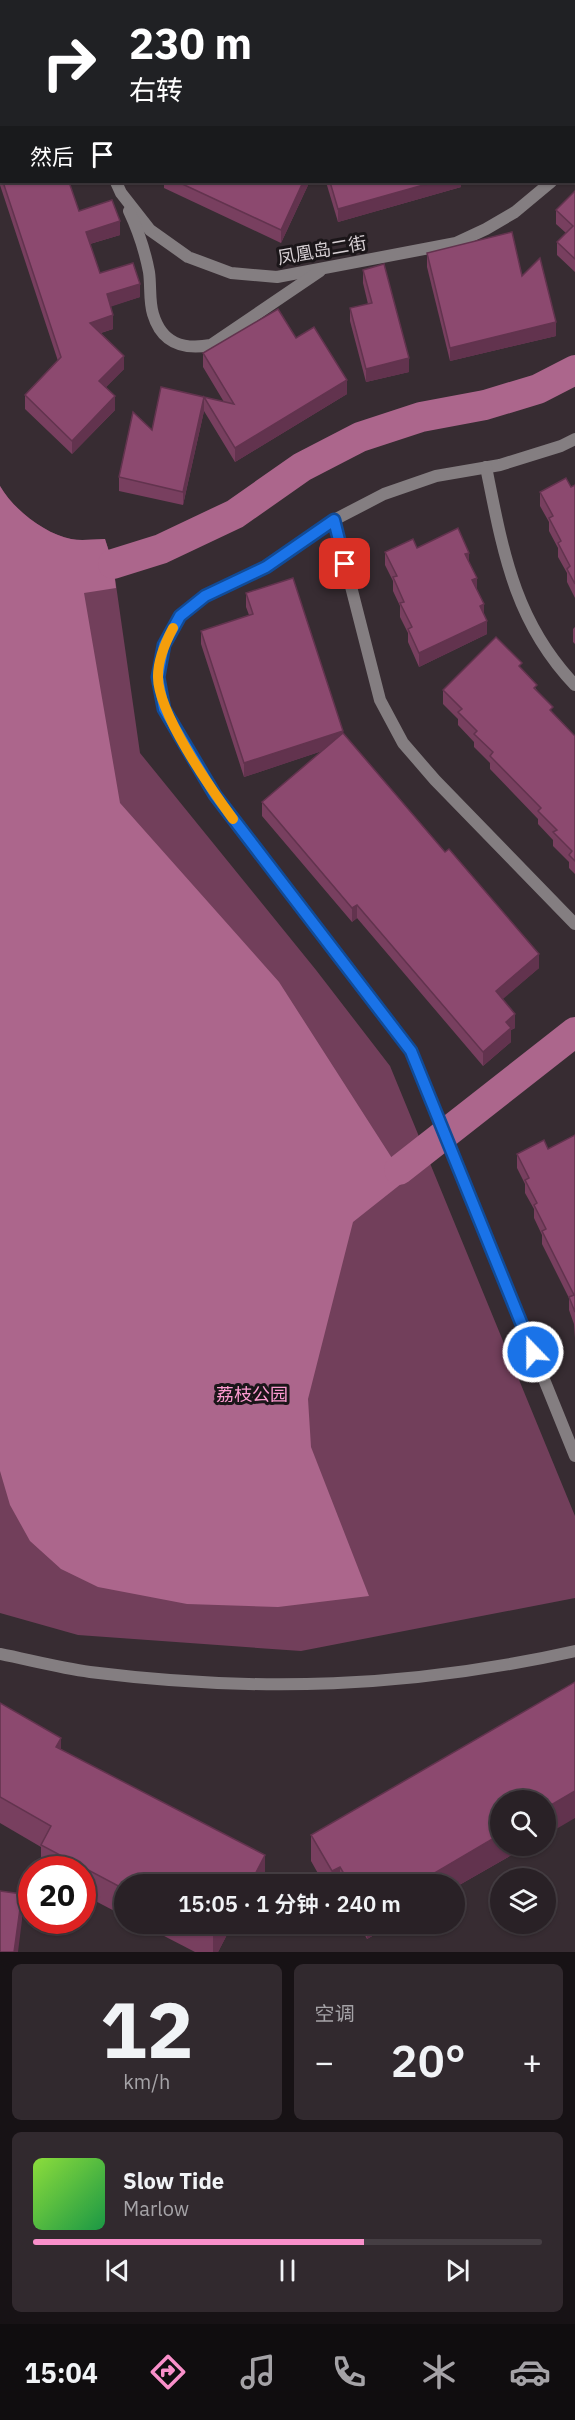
<!DOCTYPE html>
<html lang="zh">
<head>
<meta charset="utf-8">
<style>
  body { margin:0; font-family:"IBM Plex Sans","Noto Sans SC",sans-serif; background:#31292e; color:#f1f3f6; height:100vh; display:flex; flex-direction:column; font-size:22px; white-space:nowrap }
  * { box-sizing:border-box; margin:0 }
  p { font-size:20px; color:#a5a3a7 }
  .icon { flex:none; width:33px; height:33px; fill:none; stroke:currentColor; stroke-width:2; stroke-linecap:round; stroke-linejoin:round }
  .map { position:relative; height:1952px; overflow:hidden }
  .drawer { display:flex; flex-direction:column; gap:12px; padding:12px; background:#171215; flex:1 }
  .drawer>* { flex:none }
  .guide { position:absolute; left:0px; top:0px; width:576px; height:183px; box-shadow:0 2px 4px #0004,0 0 0 2px #453e43; background:#202124; color:#fff; overflow:hidden }
  .tools { position:absolute; left:490px; top:1790px; display:grid; gap:12px }
  .tools a { display:grid; place-items:center; width:66px; height:66px; border-radius:50%; background:#292126; box-shadow:0 2px 4px #0004,0 0 0 2px #453e43; font-size:30px }
  .speed { position:absolute; left:18px; top:1856px; display:flex; gap:12px; font-size:30px; font-weight:700; text-align:center }
  .speed>* { display:grid; place-content:center; width:78px; height:78px; border-radius:50%; background:#292126; box-shadow:0 2px 4px #0004,0 0 0 2px #453e43; line-height:1 }
  .speed .limit { border:9px solid #d22; background:#fff; color:#111 }
  .pin { position:absolute; display:grid; place-items:center; width:51px; height:51px; color:#fff; margin:-26px; border-radius:12px; box-shadow:0 3px 9px #0006 }
  .me { position:absolute; width:66px; margin:-33px; rotate:338deg; stroke-linejoin:round; filter:drop-shadow(0 0 4px #0008) }
  .turn { display:flex; align-items:center; gap:21px; height:126px; padding:0 30px; font-size:27px }
  .turn .icon { width:78px; height:78px; stroke-width:2.5 }
  .turn b { display:block; font-size:42px; line-height:51px }
  .then { display:flex; align-items:center; height:57px; padding:0 30px; background:#0003; gap:12px; font-size:22px }
  .big { font-size:45px; font-weight:600; line-height:1.1 }
  .drawer .card { flex:1; display:flex; flex-direction:column; justify-content:center; gap:9px; min-width:0; padding:0 21px; border-radius:9px; background:#31292e }
  .drawer .dial { align-items:center; gap:0 }
  .dial b { font-size:78px; line-height:1 }
  .song { display:flex; align-items:center; gap:18px }
  .cover { width:72px; height:72px; border-radius:9px; background:linear-gradient(135deg,hsl(90 70% 55%),hsl(140 70% 35%)) }
  .played { height:6px; border-radius:3px; background:linear-gradient(90deg,#f98fca 65%,#453e43 65%) }
  .keys { display:flex; justify-content:space-around; direction:ltr }
  .heat { display:flex; justify-content:space-between; align-items:center; font-size:33px; direction:ltr }
  .drawer .tiles { flex:1; display:grid; gap:12px; grid-template-columns:1fr 1fr }
  .card:last-child { grid-column:span 2 }
  .trip { position:absolute; left:114px; top:1874px; width:351px; height:60px; border-radius:30px; background:#292126; box-shadow:0 2px 4px #0004,0 0 0 2px #453e43; font-weight:600; line-height:60px; text-align:center }
  .dock { display:flex; height:96px; justify-content:space-around; align-items:center; background:#100d0f; color:#a5a3a7 }
  .dock .icon { width:42px; height:42px }
  .dock .selected { color:#f98fca }
  .dock b { font-size:27px; color:#f1f3f6 }
  .map>svg:first-child { display:block }
</style>
</head>
<body>
<div class="map">
<svg width="575" height="1952" viewBox="0 0 575 1952">
  <rect width="100%" height="100%" fill="#372c32"/>
  <path fill="#723f5b" d="M 0,486 C 13,509 45,534 71,539 C 82,541 94,539 105,539 L 113,564 L 140,753 L 316,970 L 390,1066 L 575,1516 L 575,1598 L 301,1651 L 78,1635 L 0,1613 Z"/>
  <path fill="#ac668c" d="M 0,486 C 13,509 45,534 71,539 C 82,541 94,539 105,539 L 113,564 L 116,588 L 84,593 L 120,803 L 279,982 L 406,1180 L 353,1222 L 308,1399 L 311,1447 L 369,1596 L 278,1607 L 187,1604 L 98,1587 L 61,1569 L 30,1541 L 10,1505 L 0,1471 Z"/>
  <g fill="none" stroke-linecap="round" stroke-linejoin="round">
    <g stroke="#ac668c" stroke-width="30">
      <polyline points="113,564 161,549 235,514 302,467 360,437 421,417 485,405 538,389 575,370"/>
      <polyline points="399,1170 575,1032"/>
    </g>
    <g stroke="#847e81" stroke-width="12">
      <polyline points="63,0 63,2"/>
      <polyline points="574,157 575,157"/>
      <polyline points="116,182 121,193 150,230 188,257 231,273 277,277 456,243 486,229 515,212 551,182"/>
      <path d="M 129,211 C 138,230 145,251 149,272 C 151,286 149,301 153,314 C 162,344 183,350 211,345 L 320,271"/>
      <polyline points="575,439 561,446 500,465 436,476 384,494 334,520 266,567 205,596 180,616 164,645 158,677 164,709 215,796 411,1051 575,1456"/>
      <path d="M 486,467 C 503,551 514,621 575,685"/>
      <polyline points="334,520 380,700 403,743 435,780 575,924"/>
    </g>
    <path stroke="#847e81" stroke-width="12" d="M 0,1654 C 30,1660 60,1668 90,1672 C 257,1693 410,1688 575,1651"/>
  </g>
  <g fill="#783f5f">
    <polygon points="264,0 333,0 334,2 266,2"/>
    <polygon points="406,0 472,0 470,2 407,2"/>
    <polygon points="0,13 2,18 2,182 69,182 79,211 120,235 90,244 100,273 140,297 111,306 113,329 101,333 124,369 106,387 115,410 72,454 25,409 25,395 58,361 0,185"/>
    <polygon points="164,182 309,182 309,183 281,243 164,188"/>
    <polygon points="326,182 461,182 461,187 338,222"/>
    <polygon points="575,191 575,272 557,255 557,242 566,233 556,224 556,210"/>
    <polygon points="427,253 522,276 556,336 450,361 427,267"/>
    <polygon points="363,270 409,372 366,382 350,321 350,308 368,304 363,283"/>
    <polygon points="296,338 347,394 235,462 204,411 183,505 119,491 119,477 152,430 161,387 224,402 203,367 203,353"/>
    <polygon points="575,485 575,598 567,582 567,573 558,557 558,548 549,531 549,522 540,506 540,492 571,487"/>
    <polygon points="417,548 469,563 484,614 487,634 419,667 408,642 408,633 400,617 400,606 393,591 393,581 385,565 385,552"/>
    <polygon points="246,593 343,733 539,968 502,999 515,1028 511,1030 511,1042 483,1066 357,918 352,922 262,816 262,802 322,751 244,777 201,644 201,631 249,615 246,607"/>
    <polygon points="575,627 575,644 573,642 573,629"/>
    <polygon points="522,669 553,713 575,736 575,874 569,868 569,862 553,846 553,840 538,824 538,819 490,769 490,763 474,747 474,742 458,725 458,719 443,704 443,690"/>
    <polygon points="575,1135 575,1338 574,1324 569,1310 569,1298 542,1244 542,1235 534,1218 534,1209 525,1193 525,1184 517,1168 517,1154 548,1149"/>
    <polygon points="0,1703 61,1749 265,1882 264,1884 124,1884 124,1916 82,1894 82,1869 41,1869 41,1847 0,1823"/>
    <polygon points="311,1835 501,1845 529,1845 454,1888 454,1884 324,1884 311,1861"/>
    <polygon points="139,1923 233,1923 218,1952 195,1952"/>
    <polygon points="358,1923 395,1923 367,1939"/>
  </g>
  <g fill="#62334e">
    <polygon points="458,0 472,0 470,2 458,2"/>
    <polygon points="303,182 309,182 309,183 281,243 281,230"/>
    <polygon points="434,182 461,182 461,187 338,222 338,209"/>
    <polygon points="120,221 120,235 86,245 86,232"/>
    <polygon points="140,284 140,297 107,308 107,294"/>
    <polygon points="113,315 113,329 90,336 90,323"/>
    <polygon points="556,322 556,336 450,361 450,348"/>
    <polygon points="124,356 124,369 99,394 99,381"/>
    <polygon points="409,358 409,372 366,382 366,369"/>
    <polygon points="347,380 347,394 235,462 235,448"/>
    <polygon points="115,396 115,410 72,454 72,441"/>
    <polygon points="204,397 204,411 183,505 183,492"/>
    <polygon points="469,553 469,566 465,554"/>
    <polygon points="477,578 477,592 472,580"/>
    <polygon points="484,604 484,618 480,606"/>
    <polygon points="487,621 487,634 419,667 419,653"/>
    <polygon points="343,731 343,744 244,777 244,763"/>
    <polygon points="357,905 357,918 352,922 352,908"/>
    <polygon points="539,954 539,968 496,1005 496,991"/>
    <polygon points="515,1014 515,1028 511,1030 511,1042 483,1066 483,1052 506,1022"/>
    <polygon points="61,1738 61,1765 56,1747"/>
    <polygon points="575,1791 575,1818 546,1835 546,1808"/>
    <polygon points="501,1834 501,1845 529,1845 454,1888 454,1884 416,1884"/>
    <polygon points="265,1855 265,1882 264,1884 250,1884"/>
    <polygon points="340,1867 340,1884 332,1884 332,1871"/>
    <polygon points="22,1894 22,1920 18,1952 14,1952"/>
    <polygon points="219,1923 233,1923 218,1952 213,1952 213,1935"/>
    <polygon points="367,1923 395,1923 367,1939"/>
  </g>
  <g fill="#8c496f" stroke="#62334e" stroke-width="1.5">
    <rect x="110" y="0" width="69" height="2"/>
    <polygon points="277,0 333,0 334,2 278,2"/>
    <polygon points="416,0 459,0 461,2 417,2"/>
    <polygon points="570,0 575,0 574,113 574,2 568,2"/>
    <polygon points="0,13 2,18 2,176 0,172"/>
    <polygon points="3,182 69,182 79,211 112,200 120,221 86,232 100,273 133,263 140,284 107,294 113,315 90,323 124,356 99,381 115,396 72,441 25,395 61,357"/>
    <polygon points="178,182 303,182 281,230"/>
    <polygon points="330,182 434,182 338,209"/>
    <polygon points="575,191 575,259 557,242 573,226 556,210"/>
    <polygon points="512,232 522,276 540,258 556,322 450,348 427,253"/>
    <polygon points="384,264 409,358 366,369 350,308 372,303 363,270"/>
    <polygon points="278,309 296,338 314,327 347,380 235,448 204,397 183,492 119,477 133,412 152,430 161,387 234,404 203,353"/>
    <polygon points="566,478 571,487 575,485 575,584 567,569 570,566 558,543 561,541 549,518 553,516 540,492"/>
    <polygon points="458,528 469,553 465,554 477,578 472,580 484,604 480,606 487,621 419,653 408,629 412,627 400,603 404,602 393,577 397,576 385,552 413,539 417,548"/>
    <polygon points="293,578 343,731 244,763 201,631 253,614 246,593"/>
    <polygon points="496,637 522,663 519,666 537,685 534,688 553,707 550,710 575,736 575,861 569,855 572,851 553,832 557,830 538,811 541,808 490,756 493,752 474,734 477,731 458,712 462,709 443,690"/>
    <polygon points="343,733 445,852 449,849 539,954 496,991 515,1014 506,1022 511,1028 483,1052 357,905 352,908 262,802"/>
    <polygon points="575,1135 575,1312 569,1297 574,1295 542,1231 546,1229 534,1205 537,1203 525,1180 529,1178 517,1154 544,1140 548,1149"/>
    <polygon points="575,1682 575,1791 546,1808 546,1800 501,1800 501,1834 416,1884 350,1884 340,1867 332,1871 311,1835"/>
    <polygon points="0,1703 61,1738 56,1747 265,1855 250,1884 124,1884 124,1889 41,1845 51,1826 0,1797"/>
    <polygon points="0,1891 22,1894 14,1952 0,1952"/>
    <polygon points="190,1923 219,1923 213,1935"/>
  </g>
  <g fill="none" stroke-linecap="round" stroke-linejoin="round">
    <defs>
      <polyline id="route" points="345,564 334,520 266,567 205,596 180,616 164,645 158,677 164,709 215,795 411,1051 533,1352"/>
    </defs>
    <use href="#route" stroke="#114b97" stroke-width="15"/>
    <use href="#route" stroke="#1a73e8" stroke-width="10"/>
    <path stroke="#f59e0b" stroke-width="10" d="M 173,628 C 165,643 158,659 158,676 C 157,712 211,789 233,819"/>
  </g>
  <g text-anchor="middle" dominant-baseline="central" stroke-width="6" stroke-linejoin="round" paint-order="stroke">
    <g font-size="18" fill="#d6cfd3" stroke="#1b1619">
      <text transform="translate(322 250) rotate(-10)">凤凰岛二街</text>
    </g>
    <g font-size="18" fill="#fc9bd0" stroke="#1b1619">
      <text x="252" y="1394">荔枝公园</text>
    </g>
  </g>
</svg>
<div class="tools">
<a><svg class="icon" aria-label="search" viewBox="0 0 24 24"><circle cx="10" cy="10" r="6"/><path d="M15 15l6 6"/></svg></a>
<a><svg class="icon" aria-label="layers" viewBox="0 0 24 24"><path d="M12 4l9 5-9 5-9-5zM3 14l9 5 9-5"/></svg></a>
</div>
<div class="speed"><div class="limit">20</div></div>
<div class="pin" style="left:345px;top:564px;background:#d93025"><svg class="icon" aria-label="arrive" viewBox="0 0 24 24"><path d="M6 21V4h12l-3 4 3 4H6"/></svg></div>
<svg class="me" style="left:533px;top:1352px" viewBox="-20 -20 40 40"><circle r="17" fill="#1a73e8" stroke="#fff" stroke-width="3"/><path d="M0-11L8 9 0 5-8 9z" fill="#fff"/></svg>
<div class="trip">15:05 · 1 分钟 · 240 m</div>
<div class="guide">
<div class="turn"><svg class="icon" aria-label="right" viewBox="0 0 24 24"><path d="M7 20v-9h11M14 6l5 5-5 5"/></svg><div><b>230 m</b>右转</div></div>
<div class="then">然后<svg class="icon" aria-label="arrive" viewBox="0 0 24 24"><path d="M6 21V4h12l-3 4 3 4H6"/></svg></div>
</div>
</div>
<section class="drawer">
<div class="tiles">
<div class="card dial"><b>12</b><p>km/h</p></div>
<div class="card"><p>空调</p>
<div class="heat"><a>−</a><b class="big">20°</b><a>+</a></div>
</div>
<div class="card">
<div class="song"><i class="cover"></i><div><b>Slow Tide</b><p>Marlow</p></div></div>
<div class="played"></div>
<div class="keys"><svg class="icon" aria-label="previous" viewBox="0 0 24 24"><path d="M18 5L8 12l10 7zM5 5v14"/></svg><svg class="icon" aria-label="pause" viewBox="0 0 24 24"><path d="M8 5v14M16 5v14"/></svg><svg class="icon" aria-label="next" viewBox="0 0 24 24"><path d="M6 5l10 7-10 7zM19 5v14"/></svg></div>
</div>
</div>
</section>
<nav class="dock">
<b>15:04</b>
<svg class="icon selected" aria-label="directions" viewBox="0 0 24 24"><path d="M12 3l9 9-9 9-9-9zM9 14v-3h6M13 9l2 2-2 2"/></svg>
<svg class="icon" aria-label="music" viewBox="0 0 24 24"><path d="M9 18V5l10-2v13"/><circle cx="6" cy="18" r="3"/><circle cx="16" cy="16" r="3"/></svg>
<svg class="icon" aria-label="phone" viewBox="0 0 24 24"><path d="M5 4h4l2 5-3 2q2 4 5 5l2-3 5 2v4C11 20 4 13 5 4z"/></svg>
<svg class="icon" aria-label="climate" viewBox="0 0 24 24"><path d="M12 3v18M4 7l16 10M4 17L20 7"/></svg>
<svg class="icon" aria-label="car" viewBox="0 0 24 24"><path d="M5 17H2v-5l4-1 3-4h7l3 4 3 1v5h-3M9 17h6M6 11h13"/><circle cx="7" cy="17" r="2"/><circle cx="17" cy="17" r="2"/></svg>
</nav>
</body>
</html>
